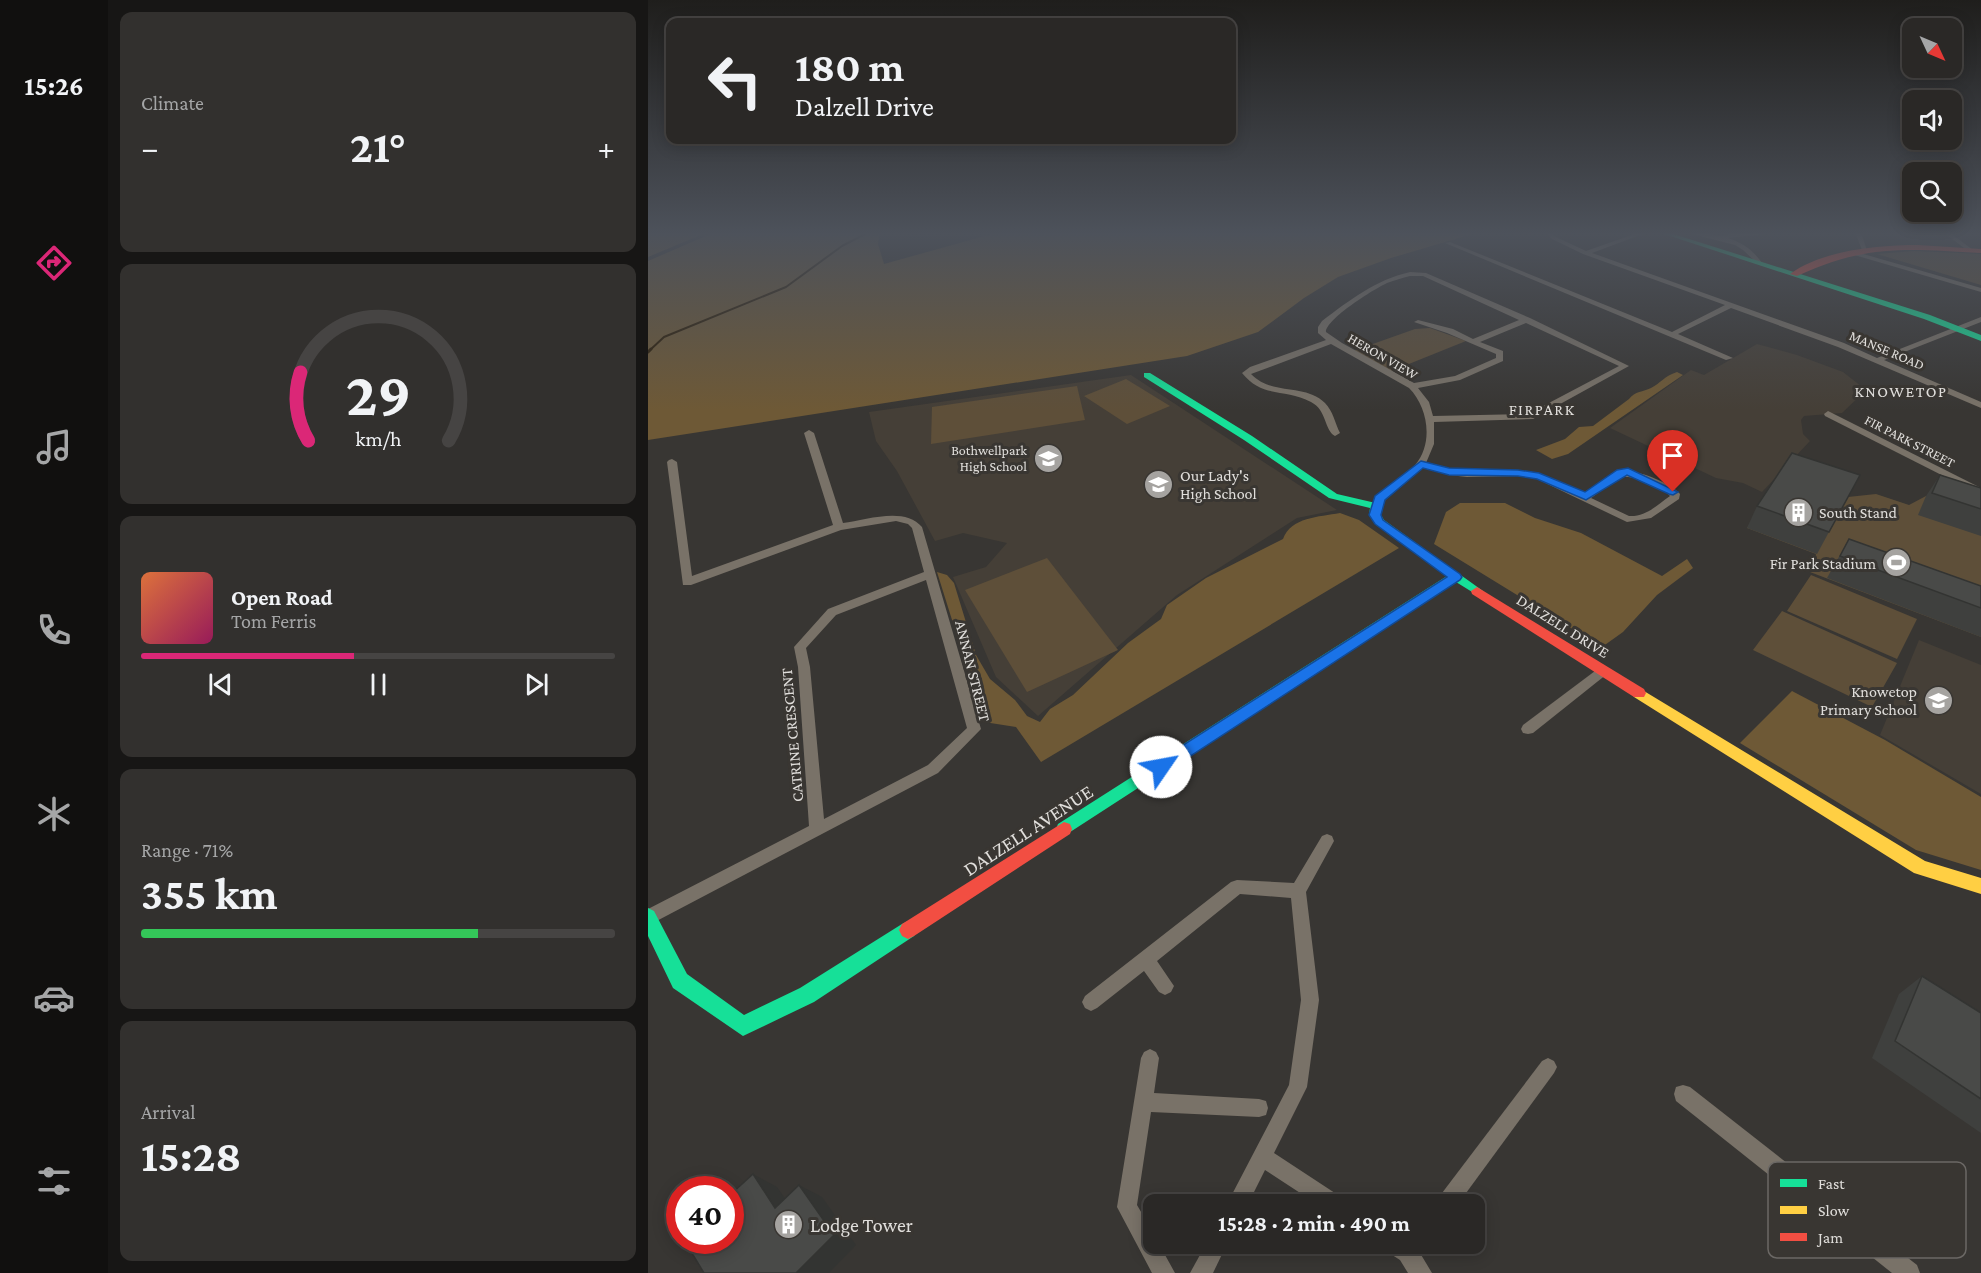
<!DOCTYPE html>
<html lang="en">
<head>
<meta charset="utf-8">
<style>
  body { margin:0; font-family:"Crimson Pro",serif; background:#32302e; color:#f1f3f6; height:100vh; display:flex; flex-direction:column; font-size:22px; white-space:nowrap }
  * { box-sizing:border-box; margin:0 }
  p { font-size:20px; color:#a5a6a7 }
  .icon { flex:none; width:33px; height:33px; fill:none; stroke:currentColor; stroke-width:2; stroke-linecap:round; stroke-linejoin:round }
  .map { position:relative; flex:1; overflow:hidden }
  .panel { display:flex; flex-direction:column; gap:12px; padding:12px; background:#171615; width:540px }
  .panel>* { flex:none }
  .top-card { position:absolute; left:18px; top:18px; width:570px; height:126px; border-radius:12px; box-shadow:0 3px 15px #0003,0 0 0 2px #464443; background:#2a2826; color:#f1f3f6; overflow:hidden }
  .needle { width:39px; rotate:134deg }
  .fabs { position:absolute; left:1254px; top:18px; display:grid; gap:12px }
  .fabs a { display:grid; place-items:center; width:60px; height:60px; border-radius:12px; background:#2a2826; box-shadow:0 3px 15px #0003,0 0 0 2px #464443; font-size:30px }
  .speed { position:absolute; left:18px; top:1176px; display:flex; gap:12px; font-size:30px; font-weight:700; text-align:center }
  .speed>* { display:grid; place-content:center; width:78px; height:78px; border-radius:50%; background:#2a2826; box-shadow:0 3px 15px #0003,0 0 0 2px #464443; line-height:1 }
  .speed .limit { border:9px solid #d22; background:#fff; color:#111 }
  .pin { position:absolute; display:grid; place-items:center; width:51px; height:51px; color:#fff; margin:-62px -26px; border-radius:50% 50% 50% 0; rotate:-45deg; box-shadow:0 0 6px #0007 }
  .pin .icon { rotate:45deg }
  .me { position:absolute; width:66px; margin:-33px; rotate:57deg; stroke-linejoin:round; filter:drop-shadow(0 0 4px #0008) }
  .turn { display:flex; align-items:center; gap:21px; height:126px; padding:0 30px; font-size:27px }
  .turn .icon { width:78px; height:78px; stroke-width:2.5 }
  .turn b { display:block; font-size:42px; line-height:51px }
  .big { font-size:45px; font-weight:700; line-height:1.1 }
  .panel .widget { flex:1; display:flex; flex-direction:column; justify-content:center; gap:9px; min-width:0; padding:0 21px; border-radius:12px; background:#32302e }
  .panel .dial { align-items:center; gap:0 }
  .dial svg { height:156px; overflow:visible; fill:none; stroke:#464443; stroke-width:7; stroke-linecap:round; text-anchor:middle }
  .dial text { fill:#f1f3f6; stroke:none }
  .song { display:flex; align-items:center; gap:18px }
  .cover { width:72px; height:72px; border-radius:9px; background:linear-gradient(135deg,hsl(20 70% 55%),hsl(330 70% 35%)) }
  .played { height:6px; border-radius:3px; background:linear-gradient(90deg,#db2777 45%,#464443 45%) }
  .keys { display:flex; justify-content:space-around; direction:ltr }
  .heat { display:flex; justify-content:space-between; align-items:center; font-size:33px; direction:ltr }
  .charge { height:9px; border-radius:4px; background:linear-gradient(90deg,#34c759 71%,#464443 0) }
  .trip { position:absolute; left:495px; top:1194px; width:342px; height:60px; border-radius:12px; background:#2a2826; box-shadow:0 3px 15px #0003,0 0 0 2px #464443; font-weight:700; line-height:60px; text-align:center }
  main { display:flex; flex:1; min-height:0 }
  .tab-bar { display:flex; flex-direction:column; width:108px; justify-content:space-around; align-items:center; background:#11100f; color:#a5a6a7 }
  .tab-bar .icon { width:42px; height:42px }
  .tab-bar .active { color:#db2777 }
  .tab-bar b { font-size:27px; color:#f1f3f6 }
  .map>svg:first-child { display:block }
</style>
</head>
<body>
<main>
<nav class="tab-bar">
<b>15:26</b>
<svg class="icon active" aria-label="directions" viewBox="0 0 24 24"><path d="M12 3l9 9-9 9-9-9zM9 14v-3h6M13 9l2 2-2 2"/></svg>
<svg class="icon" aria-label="music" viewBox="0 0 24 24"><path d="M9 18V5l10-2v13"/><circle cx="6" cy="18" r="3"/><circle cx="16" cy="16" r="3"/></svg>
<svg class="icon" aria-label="phone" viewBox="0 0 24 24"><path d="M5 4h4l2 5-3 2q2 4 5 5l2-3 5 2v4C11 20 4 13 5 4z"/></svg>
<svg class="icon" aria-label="climate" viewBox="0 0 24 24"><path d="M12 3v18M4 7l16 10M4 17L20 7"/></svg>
<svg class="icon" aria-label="car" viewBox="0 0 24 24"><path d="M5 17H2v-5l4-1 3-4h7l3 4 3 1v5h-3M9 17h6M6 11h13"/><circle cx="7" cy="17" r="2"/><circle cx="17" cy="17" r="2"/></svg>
<svg class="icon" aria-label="filters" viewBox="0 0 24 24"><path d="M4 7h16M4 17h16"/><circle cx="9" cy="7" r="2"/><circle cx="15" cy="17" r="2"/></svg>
</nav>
<section class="panel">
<div class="widget"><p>Climate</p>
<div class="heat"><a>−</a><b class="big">21°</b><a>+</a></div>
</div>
<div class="widget dial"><svg viewBox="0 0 100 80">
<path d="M14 69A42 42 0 1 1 86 69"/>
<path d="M14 69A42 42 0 0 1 10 34" stroke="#db2777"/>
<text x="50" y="56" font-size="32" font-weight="700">29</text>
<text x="50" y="72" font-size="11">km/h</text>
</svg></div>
<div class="widget">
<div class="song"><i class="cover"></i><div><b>Open Road</b><p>Tom Ferris</p></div></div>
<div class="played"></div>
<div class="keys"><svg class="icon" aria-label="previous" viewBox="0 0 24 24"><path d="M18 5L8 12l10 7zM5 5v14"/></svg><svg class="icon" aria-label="pause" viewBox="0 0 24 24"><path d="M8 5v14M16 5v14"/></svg><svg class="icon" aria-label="next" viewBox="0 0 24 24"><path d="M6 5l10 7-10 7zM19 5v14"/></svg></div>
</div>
<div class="widget"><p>Range · 71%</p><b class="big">355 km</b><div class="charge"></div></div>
<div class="widget"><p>Arrival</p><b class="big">15:28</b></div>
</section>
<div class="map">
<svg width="1333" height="1273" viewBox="0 0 1333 1273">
  <rect width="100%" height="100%" fill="#383633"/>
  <g fill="#453f37">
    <polygon points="1109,344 1149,355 1195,372 1218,390 1194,413 1156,416 1153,420 1155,434 1162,441 1114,492 1095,483 1068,478 962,428 1043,370 1056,375"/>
    <polygon points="483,375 689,510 649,518 529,595 390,716 348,677 305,577 338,567 359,543 315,533 287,541 249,471 228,441 221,412"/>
    <polygon points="1271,640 1333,665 1333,794 1232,735"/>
  </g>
  <g fill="#5e4f39">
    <polygon points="1266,251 1333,254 1333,285 1229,254"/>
    <polygon points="782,328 818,341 741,372 705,351 767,329"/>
    <polygon points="478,379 522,406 479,424 436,396"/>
    <polygon points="429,386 437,420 283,444 284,407"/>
    <polygon points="1134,475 1200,497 1228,494 1261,505 1278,496 1333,514 1333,637 1162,572 1168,554 1099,528"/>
    <polygon points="399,558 470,650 379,692 317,590"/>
    <polygon points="1163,575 1269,619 1249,659 1139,611"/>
    <polygon points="1134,611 1249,663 1224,707 1105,650"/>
  </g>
  <g fill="#6e5936">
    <polygon points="0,232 60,232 0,257"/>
    <polygon points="67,232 232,232 230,244 236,264 351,232 831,232 743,258 690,277 656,298 610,332 539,356 0,440 0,261"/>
    <path d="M 1029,372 L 1035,375 L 920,454 L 904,459 L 888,450 L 917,439 L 931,427 L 945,426 L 981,399 C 987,391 995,392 1003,388 C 1013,383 1016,376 1029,372 Z"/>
    <polygon points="812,503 857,503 887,518 933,533 1014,576 1039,559 1045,568 1009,595 975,632 954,647 786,544 798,512"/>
    <path d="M 692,513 L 711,520 L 751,548 L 393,762 L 368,727 L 336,722 L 289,572 L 299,575 L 306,583 L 328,655 L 342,679 L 367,700 L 379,716 L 392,722 L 402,709 L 425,695 L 480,643 L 513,619 L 519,605 L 558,578 L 635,539 C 643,517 671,517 692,513 Z"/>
    <polygon points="1144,691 1237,740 1333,797 1333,870 1268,850 1092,743"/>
  </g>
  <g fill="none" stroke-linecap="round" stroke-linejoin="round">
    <polyline stroke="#2b1c05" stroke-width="2" points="1,351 16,337 138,287 194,246 221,232"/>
    <polyline stroke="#2b1c05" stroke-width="3" points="0,352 3,349"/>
    <g fill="#797268" fill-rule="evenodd">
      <polygon points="897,232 903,232 908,237 938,251 992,232 1000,232 944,253 1196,343 1229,358 1333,317 1333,322 1236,360 1333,402 1333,408 1190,347 1083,308 1030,334 1085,358 1078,360 797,243 802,242 1024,332 1077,305 935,254 904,239"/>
      <path d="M 1036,232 L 1049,232 L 1072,236 L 1091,232 L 1121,232 C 1108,238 1094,235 1080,238 C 1095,243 1105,250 1114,263 L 1111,265 L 1095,250 L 1087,245 Z"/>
      <polygon points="1207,232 1213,232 1219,251 1214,250"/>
      <polygon points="1295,232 1301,232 1325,250 1320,251"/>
      <polygon points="1205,251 1333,288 1333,292 1203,254 1203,252"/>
      <path d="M 762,272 L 778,273 L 882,318 L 981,366 L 885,419 L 786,422 L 786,444 L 778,463 L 802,469 L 819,471 L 870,470 L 891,473 L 936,494 C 963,474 974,464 1008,479 C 1017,483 1026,487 1032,494 L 1031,499 L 1003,518 L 979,522 L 889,479 L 870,476 L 819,477 L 801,475 L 775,467 L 741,495 L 732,508 L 724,508 L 723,506 C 734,487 753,481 767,465 C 786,443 780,407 761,388 L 683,344 L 603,374 C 624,396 657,383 677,403 C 685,411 687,423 692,433 L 687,436 C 676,430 679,410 663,402 C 638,388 615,399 594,373 L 602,367 L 678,340 L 670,333 L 670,327 L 674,321 C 702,300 727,280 762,272 ZM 762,276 L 775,276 L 871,320 L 825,339 L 805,329 L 770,320 L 766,322 L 799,333 L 848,354 L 848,358 L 807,376 L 766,383 L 694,343 L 678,332 C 678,319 726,289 739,283 C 747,280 754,278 762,276 ZM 878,323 L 971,366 L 880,414 L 785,416 L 781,402 L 770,388 L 812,380 L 855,361 L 855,351 L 832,342 ZM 975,477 C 990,476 1013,485 1022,496 C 1009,505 998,517 981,516 L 943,498 L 965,482 Z"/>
      <polygon points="1180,411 1333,488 1333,495 1177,416 1176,414"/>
      <path d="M 161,430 L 166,433 L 195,523 C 218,520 257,506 274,527 L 333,729 L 290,773 L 1,925 L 0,909 L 161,826 L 150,667 L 146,647 L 180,609 L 276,572 L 264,528 L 260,524 L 248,521 L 193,530 L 43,585 L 35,585 L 19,462 L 21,460 L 24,459 L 29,462 L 44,576 L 185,525 L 156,433 ZM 278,580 L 319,728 L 280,765 L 176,819 L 162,667 L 158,648 L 188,615 Z"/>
      <polygon points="955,666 959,668 961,671 959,674 885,733 880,734 875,733 873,729 875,725 951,668"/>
      <polygon points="679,834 684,836 686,841 658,892 671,1000 659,1087 626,1153 693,1197 696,1204 669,1204 617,1170 600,1204 579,1204 641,1085 653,1000 643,898 592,894 509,961 526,986 523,992 517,995 511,992 496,971 449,1008 443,1011 437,1008 434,1002 437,996 583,882 589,880 646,883 674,836"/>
      <polygon points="502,1049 508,1052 511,1058 506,1093 611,1099 618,1101 620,1108 618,1115 611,1117 503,1112 489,1205 506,1234 506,1244 511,1244 527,1273 504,1273 469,1207 493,1058 496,1052"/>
      <polygon points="900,1058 906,1061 909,1067 906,1073 810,1204 788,1204 791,1197 894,1061"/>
      <polygon points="1035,1085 1042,1087 1269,1265 1272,1273 1244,1273 1028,1101 1026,1094 1028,1087"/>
      <polygon points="558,1244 579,1244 565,1273 542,1273"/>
      <polygon points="735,1244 776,1244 772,1253 784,1273 760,1273 752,1260 738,1251"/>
    </g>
    <g fill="#16e098" fill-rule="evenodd">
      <polygon points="1010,232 1019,232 1282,315 1333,335 1333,341 1276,319"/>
      <polygon points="496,373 502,373 604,436 689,494 732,504 733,515 736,520 835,591 829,595 808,582 416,836 410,834 408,829 410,824 799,576 727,524 721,515 722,508 681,498 596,440 496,377"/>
      <polygon points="0,908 6,911 39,974 96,1015 152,988 254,924 260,921 266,924 269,930 266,936 166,1002 95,1036 25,988 0,936"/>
    </g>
    <polygon fill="#ffcf43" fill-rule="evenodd" points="991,688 1277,861 1333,878 1333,894 1266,873 986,697 984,693 986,689"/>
    <g fill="#f24e42" fill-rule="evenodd">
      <path d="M 1270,245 L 1333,249 L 1333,253 C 1259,249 1218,244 1149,276 L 1142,274 C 1175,250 1230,245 1270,245 Z"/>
      <polygon points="829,587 996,689 998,693 996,697 986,697 824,594 823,591"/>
      <polygon points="416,822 422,824 424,829 422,834 266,936 260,939 254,936 251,930 254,924"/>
    </g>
  </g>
  <g fill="#3f403e">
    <polygon points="1212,475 1169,554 1099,528 1109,506"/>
    <polygon points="1292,475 1333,488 1333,536 1270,515 1278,496"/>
    <polygon points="1201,539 1333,586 1333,637 1179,578"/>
    <polygon points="1274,976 1333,1013 1333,1133 1224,1058 1251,994"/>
  </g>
  <g fill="#333432">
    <polygon points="259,232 297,232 297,233 271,240 262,241"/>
    <polygon points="105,1174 129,1187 152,1220 127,1208"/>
    <polygon points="151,1185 174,1197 208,1245 181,1273 148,1273"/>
  </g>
  <g fill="#494a48" stroke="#333432" stroke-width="1.5">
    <polygon points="1144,453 1212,475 1181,532 1109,506"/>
    <polygon points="1292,475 1333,488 1333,509 1284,493"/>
    <polygon points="1201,539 1333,586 1333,608 1192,556"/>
    <polygon points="1274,976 1333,1013 1333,1099 1247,1041"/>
    <polygon points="105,1174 127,1208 151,1185 186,1235 148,1273 56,1273 36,1240 82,1240 82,1195"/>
  </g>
  <linearGradient id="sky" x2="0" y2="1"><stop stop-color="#1f1e1c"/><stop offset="0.57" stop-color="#4d525b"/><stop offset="1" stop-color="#4d525b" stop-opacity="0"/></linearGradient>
  <rect width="1333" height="410" fill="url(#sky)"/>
  <polygon fill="#1a73e8" stroke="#114b97" stroke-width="1.5" points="773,461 801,468 870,470 891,473 937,492 969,470 980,468 1030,492 1025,495 1021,494 979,475 938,500 889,479 870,476 801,475 775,468 737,500 733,515 735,520 812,574 814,577 812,580 518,772 513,774 507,772 505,767 507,763 799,577 727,524 721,515 727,496"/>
  <defs>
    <symbol id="school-disc" viewBox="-11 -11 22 22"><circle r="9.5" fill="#a5a3a0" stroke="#393632"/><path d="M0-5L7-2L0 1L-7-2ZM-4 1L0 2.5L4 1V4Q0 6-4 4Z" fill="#fff"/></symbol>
    <symbol id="building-disc" viewBox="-11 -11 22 22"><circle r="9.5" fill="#a5a3a0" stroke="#393632"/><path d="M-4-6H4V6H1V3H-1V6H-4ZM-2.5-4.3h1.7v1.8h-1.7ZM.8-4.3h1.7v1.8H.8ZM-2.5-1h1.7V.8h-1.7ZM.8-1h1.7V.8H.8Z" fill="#fff"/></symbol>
    <symbol id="stadium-disc" viewBox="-11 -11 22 22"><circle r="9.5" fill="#a5a3a0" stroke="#393632"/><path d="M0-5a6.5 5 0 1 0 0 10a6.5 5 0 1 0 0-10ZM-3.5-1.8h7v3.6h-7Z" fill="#fff"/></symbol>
  </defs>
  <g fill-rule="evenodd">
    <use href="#school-disc" x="384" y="442" width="33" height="33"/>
    <use href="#school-disc" x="494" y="468" width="33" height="33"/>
    <use href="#building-disc" x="1134" y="496" width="33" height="33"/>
    <use href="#stadium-disc" x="1232" y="546" width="33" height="33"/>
    <use href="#school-disc" x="1274" y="684" width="33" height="33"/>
    <use href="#building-disc" x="124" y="1208" width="33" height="33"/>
  </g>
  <g text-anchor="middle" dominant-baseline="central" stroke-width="6" stroke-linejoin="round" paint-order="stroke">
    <g font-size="14" fill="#e0dedb" stroke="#393632">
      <text transform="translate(1239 350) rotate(23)">MANSE ROAD</text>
      <text transform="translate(735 356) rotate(30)">HERON VIEW</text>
      <text transform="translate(1262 441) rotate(27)">FIR PARK STREET</text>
    </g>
    <g font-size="14" fill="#e0dedb" stroke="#393632" text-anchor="end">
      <text x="379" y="450">Bothwellpark<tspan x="379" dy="16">High School</tspan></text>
    </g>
    <g font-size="16" letter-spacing="1.5" fill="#e0dedb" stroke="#393632">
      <text x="1253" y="391">KNOWETOP</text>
      <text x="894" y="409">FIRPARK</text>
    </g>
    <g font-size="16" fill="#e0dedb" stroke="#393632" text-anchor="start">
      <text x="532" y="475">Our Lady's<tspan x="532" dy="18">High School</tspan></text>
      <text x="1171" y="512">South Stand</text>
      <text x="1228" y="563" text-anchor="end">Fir Park Stadium</text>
      <text x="1269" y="691" text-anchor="end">Knowetop<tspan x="1269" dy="18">Primary School</tspan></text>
    </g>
    <g font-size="16" fill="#e0dedb" stroke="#393632">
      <text transform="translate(915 626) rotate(32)">DALZELL DRIVE</text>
      <text transform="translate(325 671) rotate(76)">ANNAN STREET</text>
      <text transform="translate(144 735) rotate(-95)">CATRINE CRESCENT</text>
    </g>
    <g font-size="20" fill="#e0dedb" stroke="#393632">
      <text transform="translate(380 830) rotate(-33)">DALZELL AVENUE</text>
    </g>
    <g font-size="20" fill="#e0dedb" stroke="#393632" text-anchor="start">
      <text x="162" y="1225">Lodge Tower</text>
    </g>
  </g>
  <rect x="1120" y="1162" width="198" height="96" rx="9" fill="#393632" stroke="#6b6865" stroke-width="1.5"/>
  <rect x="1132" y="1179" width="27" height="8" fill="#16e098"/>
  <rect x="1132" y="1206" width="27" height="8" fill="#ffcf43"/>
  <rect x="1132" y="1233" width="27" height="8" fill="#f24e42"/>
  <g font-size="16" fill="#e0dedb">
    <text x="1170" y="1189">Fast</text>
    <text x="1170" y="1216">Slow</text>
    <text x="1170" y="1243">Jam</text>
  </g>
</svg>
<div class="fabs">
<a><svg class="needle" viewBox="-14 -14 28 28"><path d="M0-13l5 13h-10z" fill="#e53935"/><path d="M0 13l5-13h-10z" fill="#a5a6a7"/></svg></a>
<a><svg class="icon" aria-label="sound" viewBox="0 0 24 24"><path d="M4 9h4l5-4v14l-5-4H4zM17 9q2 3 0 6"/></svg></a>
<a><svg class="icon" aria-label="search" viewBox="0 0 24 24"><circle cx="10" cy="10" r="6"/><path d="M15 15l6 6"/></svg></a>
</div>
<div class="speed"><div class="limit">40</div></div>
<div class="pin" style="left:1025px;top:492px;background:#d93025"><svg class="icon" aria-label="arrive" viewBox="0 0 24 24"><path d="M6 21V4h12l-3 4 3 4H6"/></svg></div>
<svg class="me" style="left:513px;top:767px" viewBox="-20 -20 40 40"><circle r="19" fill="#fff"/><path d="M0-13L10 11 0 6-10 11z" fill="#1a73e8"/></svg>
<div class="trip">15:28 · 2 min · 490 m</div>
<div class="top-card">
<div class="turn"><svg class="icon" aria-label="left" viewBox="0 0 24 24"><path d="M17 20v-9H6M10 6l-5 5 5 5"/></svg><div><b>180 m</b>Dalzell Drive</div></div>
</div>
</div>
</main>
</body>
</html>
